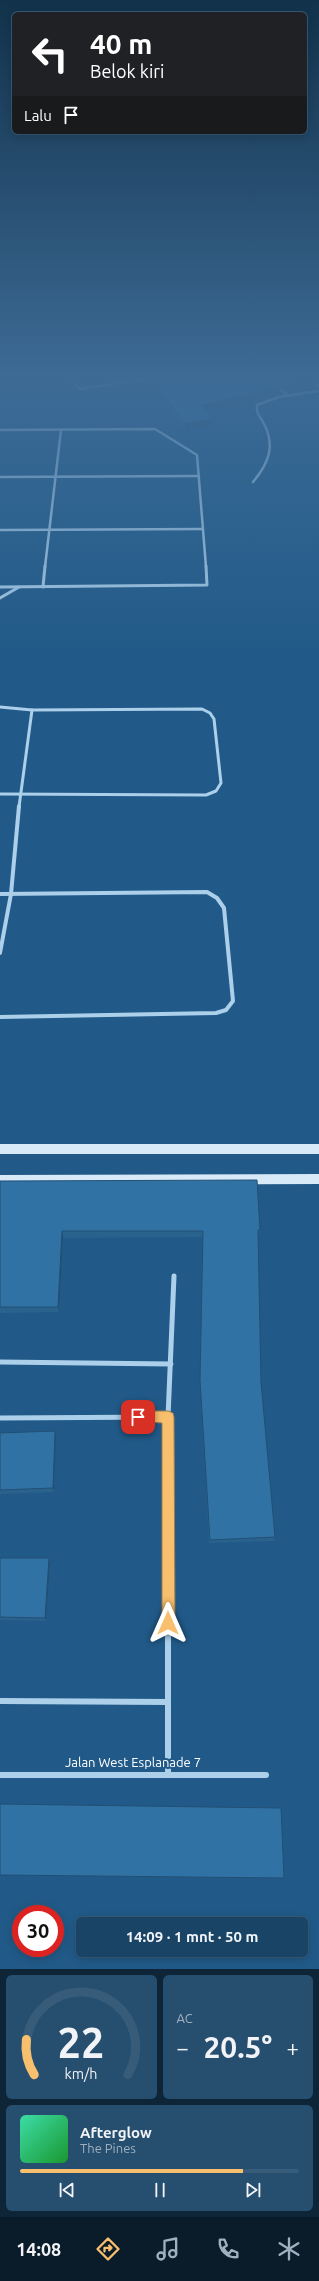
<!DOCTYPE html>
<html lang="id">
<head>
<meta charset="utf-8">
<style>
  body { margin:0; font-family:Ubuntu,sans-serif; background:#264e6f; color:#f1f3f6; height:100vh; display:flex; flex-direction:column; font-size:15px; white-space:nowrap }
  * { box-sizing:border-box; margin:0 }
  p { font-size:13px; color:#9fb0bf }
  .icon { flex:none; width:22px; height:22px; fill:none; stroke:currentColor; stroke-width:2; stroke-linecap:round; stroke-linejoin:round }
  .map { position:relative; height:1969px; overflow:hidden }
  .drawer { display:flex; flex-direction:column; gap:6px; padding:6px; background:#0e2538; flex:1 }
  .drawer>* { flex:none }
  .guide { position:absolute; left:12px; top:12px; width:295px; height:122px; border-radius:6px; box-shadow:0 2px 10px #0003,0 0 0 1px #375c7a; background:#202124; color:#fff; overflow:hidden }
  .speed { position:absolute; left:12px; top:1905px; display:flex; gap:8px; font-size:20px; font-weight:700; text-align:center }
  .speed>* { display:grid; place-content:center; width:52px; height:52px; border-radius:50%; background:#194466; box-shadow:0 2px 10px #0003,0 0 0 1px #375c7a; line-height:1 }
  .speed .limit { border:6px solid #d22; background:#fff; color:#111 }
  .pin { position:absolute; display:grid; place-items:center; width:34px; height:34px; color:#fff; margin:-17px; border-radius:8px; box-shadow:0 2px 6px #0006 }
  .me { position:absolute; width:44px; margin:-22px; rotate:0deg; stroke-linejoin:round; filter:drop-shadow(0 0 3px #0008) }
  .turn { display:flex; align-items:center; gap:14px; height:84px; padding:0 12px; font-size:18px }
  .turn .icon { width:52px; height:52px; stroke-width:2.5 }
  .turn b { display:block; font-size:28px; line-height:34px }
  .then { display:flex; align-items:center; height:38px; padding:0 12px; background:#0003; gap:8px; font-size:15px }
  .big { font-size:30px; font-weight:700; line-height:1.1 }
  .drawer .tile { flex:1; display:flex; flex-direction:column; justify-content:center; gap:6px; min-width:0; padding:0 14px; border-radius:6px; background:#264e6f }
  .drawer .dial { align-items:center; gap:0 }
  .dial svg { height:104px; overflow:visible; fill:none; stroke:#375c7a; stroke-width:7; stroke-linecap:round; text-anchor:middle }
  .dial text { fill:#f1f3f6; stroke:none }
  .song { display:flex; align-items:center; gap:12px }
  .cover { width:48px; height:48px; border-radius:6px; background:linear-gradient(135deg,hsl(160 70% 55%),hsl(130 70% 35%)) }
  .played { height:4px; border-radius:2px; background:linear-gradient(90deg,#f7bf6e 80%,#375c7a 80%) }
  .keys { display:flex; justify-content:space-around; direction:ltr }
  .heat { display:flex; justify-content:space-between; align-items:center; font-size:22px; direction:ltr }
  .drawer .tiles { flex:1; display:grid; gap:6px; grid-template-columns:1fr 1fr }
  .tile:last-child { grid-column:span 2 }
  .trip { position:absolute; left:76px; top:1917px; width:232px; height:40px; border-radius:6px; background:#194466; box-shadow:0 2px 10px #0003,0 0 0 1px #375c7a; font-weight:700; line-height:40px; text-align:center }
  .tab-bar { display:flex; height:64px; justify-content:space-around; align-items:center; background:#0a1b29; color:#9fb0bf }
  .tab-bar .icon { width:28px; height:28px }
  .tab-bar .current { color:#f7bf6e }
  .tab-bar b { font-size:18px; color:#f1f3f6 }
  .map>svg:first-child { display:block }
</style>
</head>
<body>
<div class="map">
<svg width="319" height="1969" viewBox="0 0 319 1969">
  <rect width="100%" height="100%" fill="#215a88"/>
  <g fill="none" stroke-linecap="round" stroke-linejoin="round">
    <g stroke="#accfea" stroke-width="2.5">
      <polyline points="71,376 79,389 153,378"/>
      <polyline points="306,376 319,386"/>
      <polyline points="277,387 289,396"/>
      <polyline points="0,430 155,429 197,455 206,567"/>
      <polyline points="0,477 199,476"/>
      <path d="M 253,482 C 269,463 276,445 263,422 C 259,415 256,413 257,405 L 279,397 L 319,391"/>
      <polyline points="0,530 202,529"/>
      <polyline points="45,567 61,430"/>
    </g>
    <g stroke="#accfea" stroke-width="3">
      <polyline points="0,587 207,585 206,566"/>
      <polyline points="43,587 45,566"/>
      <polyline points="0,598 19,587"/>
      <polyline points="0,707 32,710 202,709 210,713 214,719 221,783 216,791 206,795 0,794"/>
      <polyline points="19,807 32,710"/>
    </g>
    <g stroke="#accfea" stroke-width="4">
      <polyline points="0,894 207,892 217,898 224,908 233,1001 226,1010 216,1013 0,1017"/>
      <polyline points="0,953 11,894 19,806"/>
    </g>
    <g stroke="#accfea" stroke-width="5">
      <polyline points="0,1362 171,1364"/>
      <polyline points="0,1418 168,1417"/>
      <polyline points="168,1490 168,1417 174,1276"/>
    </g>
    <g stroke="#accfea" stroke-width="6">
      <polyline points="168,1489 168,1774"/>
      <polyline points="0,1701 168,1702"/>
      <polyline points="0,1775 266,1775"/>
    </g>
    <g stroke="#d8e9f8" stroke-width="10">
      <polyline points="0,1149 319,1149"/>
      <polyline points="0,1180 319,1179"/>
    </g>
  </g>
  <g fill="#2a628e">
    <polygon points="84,376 127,376 102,380 99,376 86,379"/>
    <polygon points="144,376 310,376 315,380 314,387 288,392 281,388 280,394 206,411 212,419 211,426 185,430 149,382 149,377 145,377"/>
    <polygon points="0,1181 260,1230 259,1236 258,1236 261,1382 275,1537 274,1541 209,1543 200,1385 202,1237 63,1238 59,1312 0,1313"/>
    <polygon points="0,1433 56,1436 54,1492 0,1494"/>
    <polygon points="0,1558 49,1558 50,1562 46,1621 0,1620"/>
  </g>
  <g fill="#225074">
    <polygon points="86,376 99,376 86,379"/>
    <polygon points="102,376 127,376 102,380"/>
    <polygon points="315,380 314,387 288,392 289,385"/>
    <polygon points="281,387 280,394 201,412 201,405"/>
    <polygon points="212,419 211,426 185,430 185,423"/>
    <polygon points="62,1231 63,1238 59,1312 58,1307"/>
    <polygon points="55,1431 56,1436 54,1492 53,1488"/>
    <polygon points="49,1558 50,1562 46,1621 45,1618"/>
  </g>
  <g fill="#3172a5" stroke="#225074">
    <polygon points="149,376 264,376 281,387 201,405 212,419 185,423"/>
    <polygon points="273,376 310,376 315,380 289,385"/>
    <polygon points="257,1180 260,1230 258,1230 261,1382 275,1537 210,1540 200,1380 203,1231 62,1231 58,1307 0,1307 0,1181"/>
    <polygon points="55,1431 53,1488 0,1490 0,1433"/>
    <polygon points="0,1558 49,1558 45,1618 0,1617"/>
    <polygon points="0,1804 281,1808 284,1878 0,1875"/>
  </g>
  <linearGradient id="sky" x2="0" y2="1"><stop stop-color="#12324b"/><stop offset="0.58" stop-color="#3d6b96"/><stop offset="1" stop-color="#3d6b96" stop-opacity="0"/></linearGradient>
  <rect width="319" height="652" fill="url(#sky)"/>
  <polygon fill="#f7bf6e" stroke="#a17c48" points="138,1411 168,1411 173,1413 174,1417 175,1623 173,1628 168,1630 164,1628 162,1623 162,1423 133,1421 132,1417 133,1413"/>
  <g text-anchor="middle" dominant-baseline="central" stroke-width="4" stroke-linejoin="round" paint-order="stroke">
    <g font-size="13" fill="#fff" stroke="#215a88">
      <text x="133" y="1762">Jalan West Esplanade 7</text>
    </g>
  </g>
</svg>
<div class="speed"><div class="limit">30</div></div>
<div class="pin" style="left:138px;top:1417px;background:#d93025"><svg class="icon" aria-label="arrive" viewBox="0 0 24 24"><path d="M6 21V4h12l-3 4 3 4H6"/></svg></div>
<svg class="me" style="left:168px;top:1623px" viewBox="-20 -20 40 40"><path d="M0-17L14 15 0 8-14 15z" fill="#f7bf6e" stroke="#fff" stroke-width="4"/></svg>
<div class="trip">14:09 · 1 mnt · 50 m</div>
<div class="guide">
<div class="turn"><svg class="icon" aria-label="left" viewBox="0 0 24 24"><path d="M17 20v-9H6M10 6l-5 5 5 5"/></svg><div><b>40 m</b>Belok kiri</div></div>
<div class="then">Lalu<svg class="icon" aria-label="arrive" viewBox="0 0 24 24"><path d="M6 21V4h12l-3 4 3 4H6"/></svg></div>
</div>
</div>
<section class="drawer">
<div class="tiles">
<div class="tile dial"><svg viewBox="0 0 100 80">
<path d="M14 69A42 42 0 1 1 86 69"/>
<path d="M14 69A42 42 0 0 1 8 42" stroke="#f7bf6e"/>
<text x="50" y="56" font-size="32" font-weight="700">22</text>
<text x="50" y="72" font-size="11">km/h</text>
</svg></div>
<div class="tile"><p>AC</p>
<div class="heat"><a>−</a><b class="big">20.5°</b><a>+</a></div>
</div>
<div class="tile">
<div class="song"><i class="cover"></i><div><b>Afterglow</b><p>The Pines</p></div></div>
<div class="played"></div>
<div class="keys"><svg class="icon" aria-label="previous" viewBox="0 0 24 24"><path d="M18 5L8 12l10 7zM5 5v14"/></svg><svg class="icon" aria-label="pause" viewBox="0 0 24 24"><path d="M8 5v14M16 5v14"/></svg><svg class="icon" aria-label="next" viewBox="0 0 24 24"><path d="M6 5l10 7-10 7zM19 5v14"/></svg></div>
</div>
</div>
</section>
<nav class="tab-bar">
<b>14:08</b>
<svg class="icon current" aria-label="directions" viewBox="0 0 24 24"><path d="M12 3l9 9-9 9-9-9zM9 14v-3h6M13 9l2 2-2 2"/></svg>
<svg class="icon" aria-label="music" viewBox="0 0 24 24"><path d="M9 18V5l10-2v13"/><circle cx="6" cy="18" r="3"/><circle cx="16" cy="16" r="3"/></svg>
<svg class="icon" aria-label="phone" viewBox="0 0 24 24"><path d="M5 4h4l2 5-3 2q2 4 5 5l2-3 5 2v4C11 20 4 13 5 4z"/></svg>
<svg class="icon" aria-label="climate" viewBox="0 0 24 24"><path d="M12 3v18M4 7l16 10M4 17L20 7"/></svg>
</nav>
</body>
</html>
